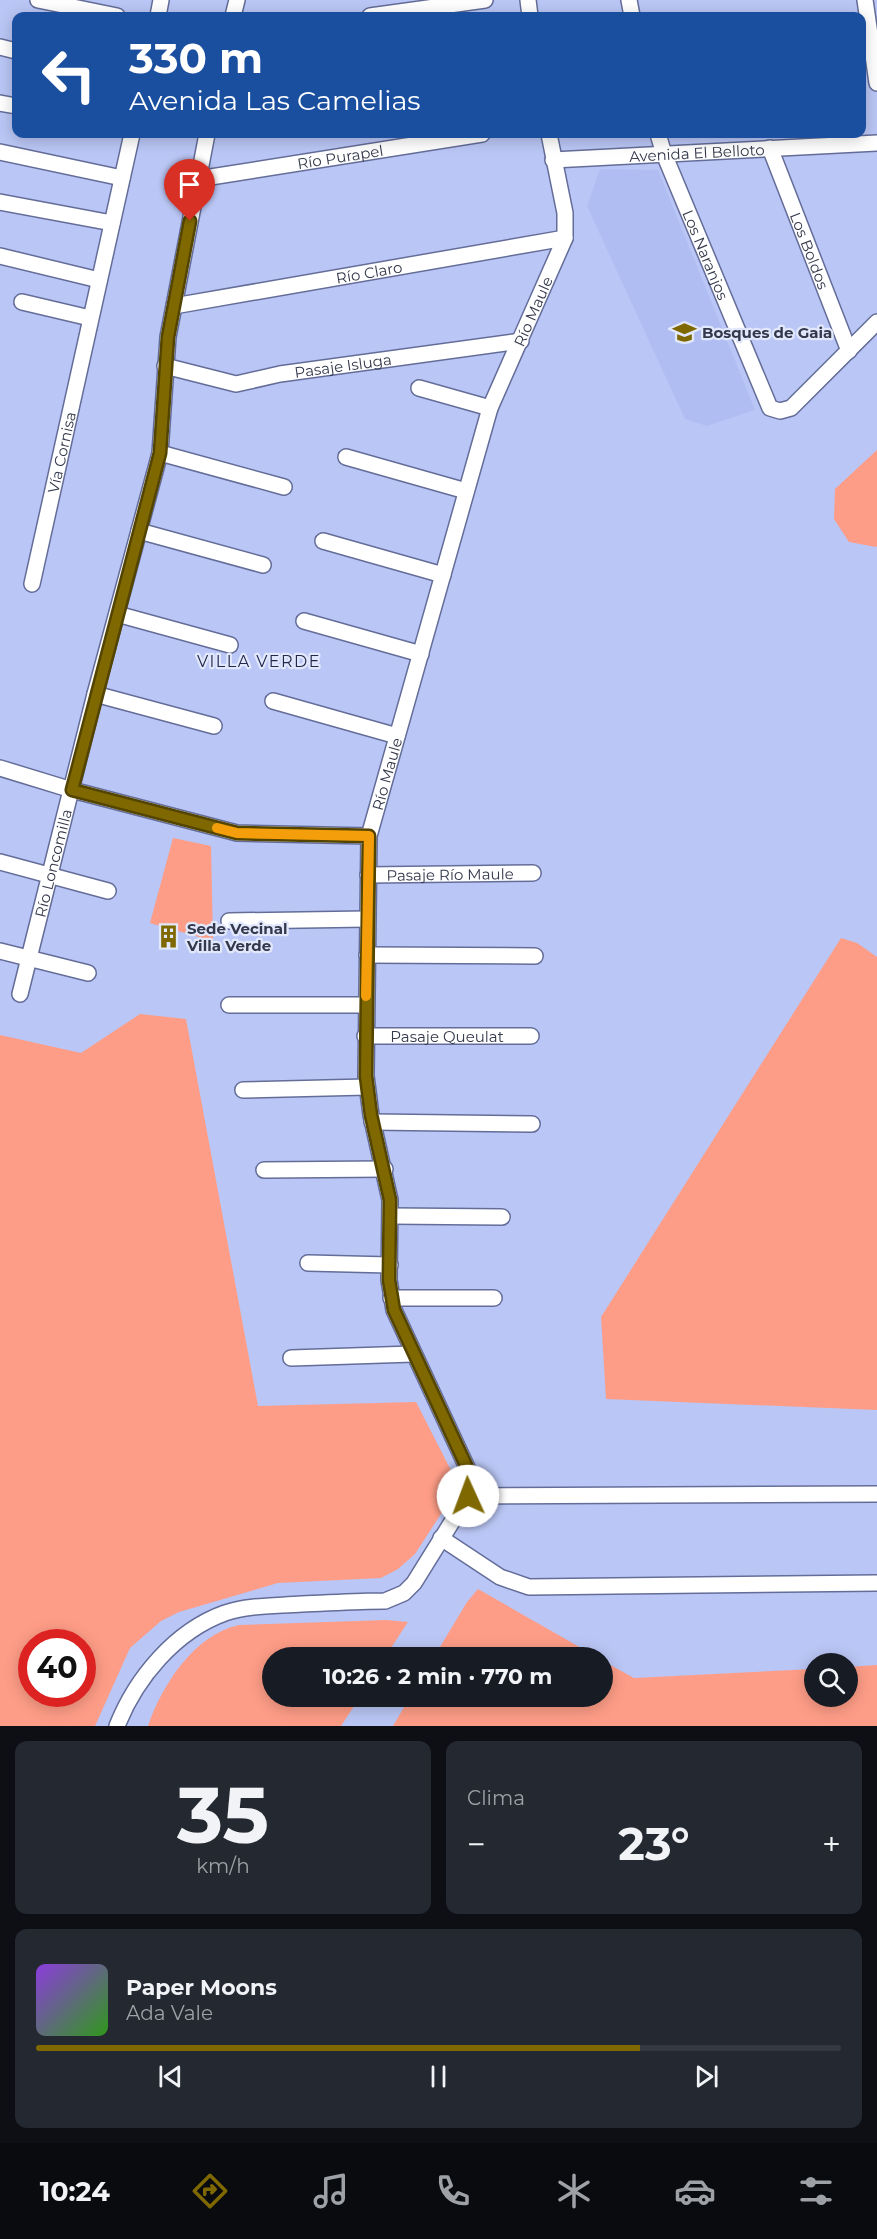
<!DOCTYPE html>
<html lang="es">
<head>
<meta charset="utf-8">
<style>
  body { margin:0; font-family:Montserrat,sans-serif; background:#242831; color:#f1f3f6; height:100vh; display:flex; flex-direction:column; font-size:22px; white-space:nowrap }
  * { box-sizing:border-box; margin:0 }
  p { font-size:20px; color:#9ea1a6 }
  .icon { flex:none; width:33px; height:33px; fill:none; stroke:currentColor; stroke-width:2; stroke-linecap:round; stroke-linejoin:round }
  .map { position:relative; height:1726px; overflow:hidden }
  .drawer { display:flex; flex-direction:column; gap:15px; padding:15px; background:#0d0f14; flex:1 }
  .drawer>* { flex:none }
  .hud { position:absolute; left:12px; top:12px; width:854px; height:126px; border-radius:12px; box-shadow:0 3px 15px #0003; background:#1a4fa0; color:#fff; overflow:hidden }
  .fabs { position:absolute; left:804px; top:1653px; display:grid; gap:12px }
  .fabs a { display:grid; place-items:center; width:54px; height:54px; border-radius:50%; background:#171b24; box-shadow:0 3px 15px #0003; font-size:30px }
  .speed { position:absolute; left:18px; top:1629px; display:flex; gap:12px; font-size:30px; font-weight:700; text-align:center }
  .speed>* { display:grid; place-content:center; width:78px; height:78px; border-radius:50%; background:#171b24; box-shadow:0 3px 15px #0003; line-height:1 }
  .speed .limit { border:9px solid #d22; background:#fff; color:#111 }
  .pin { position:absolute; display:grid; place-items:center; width:51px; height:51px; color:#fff; margin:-62px -26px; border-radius:50% 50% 50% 0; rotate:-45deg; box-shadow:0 0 6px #0007 }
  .pin .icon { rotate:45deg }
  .me { position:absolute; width:66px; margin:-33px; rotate:358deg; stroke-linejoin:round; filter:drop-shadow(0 0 4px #0008) }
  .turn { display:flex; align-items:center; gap:21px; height:126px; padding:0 18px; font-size:27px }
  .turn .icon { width:78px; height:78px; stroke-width:2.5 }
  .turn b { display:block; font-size:42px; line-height:51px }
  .big { font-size:45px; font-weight:700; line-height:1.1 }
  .drawer .widget { flex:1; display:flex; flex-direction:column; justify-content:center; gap:9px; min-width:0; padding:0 21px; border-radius:12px; background:#242831 }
  .drawer .dial { align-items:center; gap:0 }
  .dial b { font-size:78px; line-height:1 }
  .song { display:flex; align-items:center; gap:18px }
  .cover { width:72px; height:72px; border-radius:9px; background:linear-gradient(135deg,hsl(270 70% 55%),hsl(110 70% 35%)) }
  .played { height:6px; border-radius:3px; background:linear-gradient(90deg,#7f6800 75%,#363941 75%) }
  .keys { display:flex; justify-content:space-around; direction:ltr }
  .heat { display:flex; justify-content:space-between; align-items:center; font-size:33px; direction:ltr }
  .drawer .tiles { flex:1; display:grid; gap:15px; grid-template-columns:1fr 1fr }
  .widget:last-child { grid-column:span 2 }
  .trip { position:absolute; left:262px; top:1647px; width:351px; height:60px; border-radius:30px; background:#171b24; box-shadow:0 3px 15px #0003; font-weight:700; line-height:60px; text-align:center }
  .menu { display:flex; height:96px; justify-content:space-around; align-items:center; background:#090b0e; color:#9ea1a6 }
  .menu .icon { width:42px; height:42px }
  .menu .on { color:#7f6800 }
  .menu b { font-size:27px; color:#f1f3f6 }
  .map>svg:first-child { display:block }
</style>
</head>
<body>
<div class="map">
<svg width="877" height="1726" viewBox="0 0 877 1726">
  <rect width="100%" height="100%" fill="#bac6f5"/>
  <polygon fill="#afbdf3" points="600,169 658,170 755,410 707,426 685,419 587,206"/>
  <g fill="#fe9d87" fill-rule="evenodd">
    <polygon points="877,450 877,546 876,547 849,542 834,519 835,489"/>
    <polygon points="173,838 211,846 213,941 150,923"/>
    <polygon points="841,938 857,943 877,957 877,1410 606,1399 601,1317"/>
    <path d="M 140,1014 L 186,1019 L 258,1406 L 416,1402 L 459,1486 L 415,1554 L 398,1569 L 381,1578 L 278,1583 L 179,1612 L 161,1621 L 130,1648 L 95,1726 L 0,1726 L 0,1035 L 81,1053 ZM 32,1642 L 82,1642 L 82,1694 L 32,1694 Z"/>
    <polygon points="478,1589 597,1657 434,1657 467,1602"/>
    <path d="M 386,1620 L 408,1622 L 385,1657 L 273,1658 L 273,1696 L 360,1697 L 341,1726 L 148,1726 C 162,1685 194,1635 239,1625 Z"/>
    <polygon points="603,1661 634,1678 814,1669 814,1696 848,1696 848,1667 877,1665 877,1726 393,1726 410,1697 603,1696"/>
  </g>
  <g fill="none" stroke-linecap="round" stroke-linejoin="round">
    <defs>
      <g id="minor">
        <polyline points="38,0 117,16"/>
        <polyline points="528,0 530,16"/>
        <polyline points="629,0 632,16"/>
        <polyline points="865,0 877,83"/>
        <polyline points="158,16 161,0"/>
        <polyline points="233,16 237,0"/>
        <polyline points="370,16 485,0"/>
        <polyline points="0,47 16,51"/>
        <polyline points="0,103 16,106"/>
        <path id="s1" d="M 658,134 L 664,154 L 770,408 L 780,411 L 791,408 L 877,322"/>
        <path id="s2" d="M 770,148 L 849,351"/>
        <polyline points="0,152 122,178"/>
        <path id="s3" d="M 553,160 L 877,143"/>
        <path id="s4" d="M 198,179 L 482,134"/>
        <polyline points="0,202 112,223"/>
        <polyline points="0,256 99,280"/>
        <polyline points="22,302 90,318"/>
        <path id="s5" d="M 174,306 L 565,238"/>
        <path id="s6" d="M 165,366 L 236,384 L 280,374 L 521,341"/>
        <polyline points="419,388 490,408"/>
        <polyline points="160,453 284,487"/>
        <polyline points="346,457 466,491"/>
        <polyline points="139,531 263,565"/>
        <polyline points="323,541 443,575"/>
        <path id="s7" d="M 32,584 L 132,134"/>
        <polyline points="117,614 230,645"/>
        <polyline points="304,621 421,654"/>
        <polyline points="95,694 214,726"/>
        <polyline points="273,701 397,736"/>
        <polyline points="0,768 72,790 237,833 369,836"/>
        <polyline points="0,862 108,891"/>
        <path id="s8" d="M 368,875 L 533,873"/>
        <polyline points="229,921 367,919"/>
        <polyline points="0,951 88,973"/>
        <polyline points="367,955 535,956"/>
        <path id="s9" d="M 20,994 L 95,694 L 160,453 L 168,337 L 207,134"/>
        <polyline points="229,1005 366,1005"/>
        <path id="s10" d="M 365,1036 L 531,1036"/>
        <polyline points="243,1090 367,1087"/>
        <polyline points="372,1122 532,1124"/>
        <polyline points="264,1170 385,1169"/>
        <polyline points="391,1216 502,1217"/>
        <polyline points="308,1263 390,1265"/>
        <polyline points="391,1298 494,1298"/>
        <polyline points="291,1358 413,1354"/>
        <polyline points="468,1496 877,1494"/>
        <polyline points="441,1538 500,1577 529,1587 877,1583"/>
        <path id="s11" d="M 117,1726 C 136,1678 175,1631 225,1613 C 249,1605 276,1606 302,1604 C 329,1603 357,1601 385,1601 L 404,1593 L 414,1583 L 468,1496 L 470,1474 L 394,1310 L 389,1280 L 390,1200 L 371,1115 L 366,1076 L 369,836 L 490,408 L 565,238 L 565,213 L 549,134"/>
      </g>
    </defs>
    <use href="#minor" stroke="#646d98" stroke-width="18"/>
    <use href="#minor" stroke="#fff" stroke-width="15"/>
  </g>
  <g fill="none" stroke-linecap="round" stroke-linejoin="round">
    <defs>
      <polyline id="route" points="190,221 168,337 160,453 72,790 237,833 369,836 366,1076 371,1115 390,1200 389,1280 394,1310 470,1474 468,1496"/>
    </defs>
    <use href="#route" stroke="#534400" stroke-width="15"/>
    <use href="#route" stroke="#7f6800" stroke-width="10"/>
    <polyline stroke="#f59e0b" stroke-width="10" points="217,828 237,833 369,836 366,996"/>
  </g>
  <defs>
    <symbol id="school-bare" viewBox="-9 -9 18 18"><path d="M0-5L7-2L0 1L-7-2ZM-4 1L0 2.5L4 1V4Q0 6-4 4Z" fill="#7f6800" stroke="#e2e8fb" stroke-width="2.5" paint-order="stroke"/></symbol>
    <symbol id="building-bare" viewBox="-9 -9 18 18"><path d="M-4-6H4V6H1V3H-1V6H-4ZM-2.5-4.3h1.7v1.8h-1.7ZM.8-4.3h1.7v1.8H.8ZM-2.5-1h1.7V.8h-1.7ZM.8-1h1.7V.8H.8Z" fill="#7f6800" stroke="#e2e8fb" stroke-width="2.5" paint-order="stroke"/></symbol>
  </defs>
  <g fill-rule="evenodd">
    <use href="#school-bare" x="668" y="316" width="33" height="33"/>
    <use href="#building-bare" x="152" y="920" width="33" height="33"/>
  </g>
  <g text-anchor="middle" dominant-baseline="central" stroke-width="4.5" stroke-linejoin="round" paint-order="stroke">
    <g font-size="15" fill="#33384b" stroke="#e2e8fb">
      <text stroke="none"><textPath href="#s3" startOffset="144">Avenida El Belloto</textPath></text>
      <text stroke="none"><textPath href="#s4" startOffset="144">Río Purapel</textPath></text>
      <text stroke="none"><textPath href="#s2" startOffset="110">Los Boldos</textPath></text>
      <text stroke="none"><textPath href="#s1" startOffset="130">Los Naranjos</textPath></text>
      <text stroke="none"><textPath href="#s5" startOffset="198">Río Claro</textPath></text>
      <text stroke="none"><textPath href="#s11" startOffset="1689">Río Maule</textPath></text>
      <text stroke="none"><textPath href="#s6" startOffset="182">Pasaje Isluga</textPath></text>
      <text stroke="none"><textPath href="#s7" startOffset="135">Vía Cornisa</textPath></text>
      <text stroke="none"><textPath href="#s11" startOffset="1203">Río Maule</textPath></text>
      <text stroke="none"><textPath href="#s9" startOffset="135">Río Loncomilla</textPath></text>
      <text stroke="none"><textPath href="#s8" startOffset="82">Pasaje Río Maule</textPath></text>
      <text stroke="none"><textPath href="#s10" startOffset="82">Pasaje Queulat</textPath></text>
    </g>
    <g font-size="15" font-weight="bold" fill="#33384b" stroke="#e2e8fb" text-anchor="start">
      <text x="702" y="332">Bosques de Gaia</text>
      <text x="187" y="928">Sede Vecinal<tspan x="187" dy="17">Villa Verde</tspan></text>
    </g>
    <g font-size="16" letter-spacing="1.5" fill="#22284d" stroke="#e2e8fb">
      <text x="259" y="661">VILLA VERDE</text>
    </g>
  </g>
</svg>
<div class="fabs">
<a><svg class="icon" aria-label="search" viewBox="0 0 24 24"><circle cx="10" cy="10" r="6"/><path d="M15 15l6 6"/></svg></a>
</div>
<div class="speed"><div class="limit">40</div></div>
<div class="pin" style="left:190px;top:221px;background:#d93025"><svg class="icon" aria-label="arrive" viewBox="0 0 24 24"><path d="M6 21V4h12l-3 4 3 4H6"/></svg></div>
<svg class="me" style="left:468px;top:1496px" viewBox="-20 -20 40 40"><circle r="19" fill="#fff"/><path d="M0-13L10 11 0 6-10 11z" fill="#7f6800"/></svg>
<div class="trip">10:26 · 2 min · 770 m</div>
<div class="hud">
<div class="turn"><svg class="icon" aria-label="left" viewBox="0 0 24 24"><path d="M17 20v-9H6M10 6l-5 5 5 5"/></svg><div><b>330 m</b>Avenida Las Camelias</div></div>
</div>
</div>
<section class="drawer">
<div class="tiles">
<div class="widget dial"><b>35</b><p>km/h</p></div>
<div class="widget"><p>Clima</p>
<div class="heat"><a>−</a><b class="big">23°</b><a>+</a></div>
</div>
<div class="widget">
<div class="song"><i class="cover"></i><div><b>Paper Moons</b><p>Ada Vale</p></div></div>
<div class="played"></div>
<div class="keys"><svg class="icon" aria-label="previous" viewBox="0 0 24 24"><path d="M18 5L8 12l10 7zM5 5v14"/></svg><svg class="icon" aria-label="pause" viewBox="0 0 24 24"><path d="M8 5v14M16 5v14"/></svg><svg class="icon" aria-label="next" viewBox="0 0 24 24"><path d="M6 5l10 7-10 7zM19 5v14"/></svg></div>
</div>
</div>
</section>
<nav class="menu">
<b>10:24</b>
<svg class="icon on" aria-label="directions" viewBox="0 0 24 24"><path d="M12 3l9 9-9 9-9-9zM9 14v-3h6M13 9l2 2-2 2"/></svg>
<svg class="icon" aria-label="music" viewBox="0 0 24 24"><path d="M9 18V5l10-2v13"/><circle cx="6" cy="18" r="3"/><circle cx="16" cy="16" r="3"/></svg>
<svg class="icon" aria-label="phone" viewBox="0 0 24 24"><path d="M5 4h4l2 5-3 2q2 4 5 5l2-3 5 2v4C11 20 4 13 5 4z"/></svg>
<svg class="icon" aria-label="climate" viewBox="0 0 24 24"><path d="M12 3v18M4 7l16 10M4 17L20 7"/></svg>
<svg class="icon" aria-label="car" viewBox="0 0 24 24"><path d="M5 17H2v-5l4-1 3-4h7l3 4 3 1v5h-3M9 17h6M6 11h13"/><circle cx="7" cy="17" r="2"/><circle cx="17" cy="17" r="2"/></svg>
<svg class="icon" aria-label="filters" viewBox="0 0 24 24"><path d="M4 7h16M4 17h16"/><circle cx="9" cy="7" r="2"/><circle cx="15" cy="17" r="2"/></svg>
</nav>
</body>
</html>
